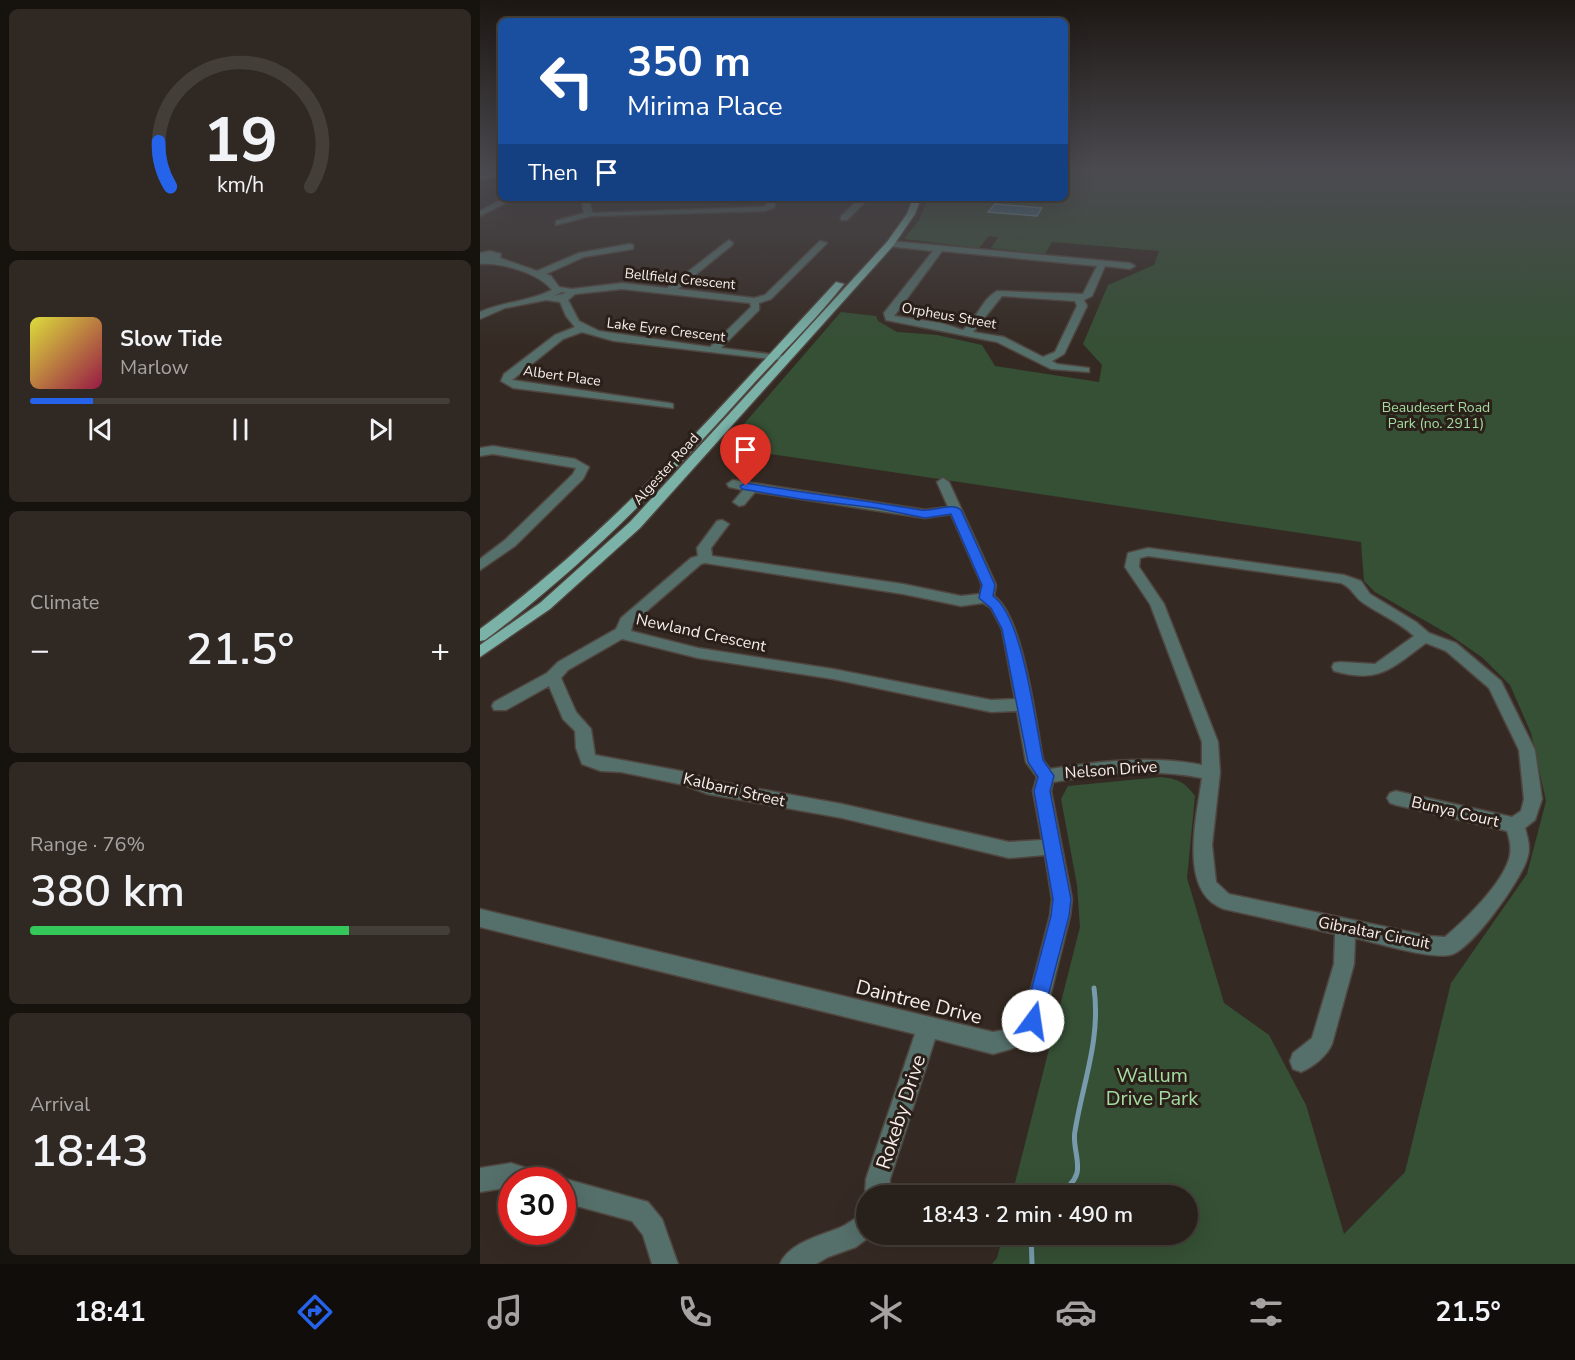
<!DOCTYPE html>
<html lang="en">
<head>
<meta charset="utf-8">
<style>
  body { margin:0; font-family:"Nunito Sans",sans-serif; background:#302823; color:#f1f3f6; height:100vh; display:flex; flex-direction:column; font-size:22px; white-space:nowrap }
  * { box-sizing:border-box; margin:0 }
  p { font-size:20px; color:#a5a3a2 }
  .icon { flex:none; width:33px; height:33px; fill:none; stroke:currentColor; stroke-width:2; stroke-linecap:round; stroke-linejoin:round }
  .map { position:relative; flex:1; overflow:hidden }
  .drawer { display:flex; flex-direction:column; gap:9px; padding:9px; background:#16120e; width:480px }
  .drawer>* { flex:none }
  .top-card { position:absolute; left:18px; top:18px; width:570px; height:183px; border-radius:9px; box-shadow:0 6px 24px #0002,0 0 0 2px #443e39; background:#1a4fa0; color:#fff; overflow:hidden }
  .speed { position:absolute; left:18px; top:1167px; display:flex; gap:12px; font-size:30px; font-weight:700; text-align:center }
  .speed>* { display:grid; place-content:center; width:78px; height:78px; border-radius:50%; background:#28201a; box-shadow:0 6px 24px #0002,0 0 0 2px #443e39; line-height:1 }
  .speed .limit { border:9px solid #d22; background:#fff; color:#111 }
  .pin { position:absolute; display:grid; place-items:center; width:51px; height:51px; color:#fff; margin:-62px -26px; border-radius:50% 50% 50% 0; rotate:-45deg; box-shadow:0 0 6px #0007 }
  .pin .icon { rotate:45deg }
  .me { position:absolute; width:66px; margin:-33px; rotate:14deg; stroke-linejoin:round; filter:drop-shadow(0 0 4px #0008) }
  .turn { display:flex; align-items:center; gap:21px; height:126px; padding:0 30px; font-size:27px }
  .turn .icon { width:78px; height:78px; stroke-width:2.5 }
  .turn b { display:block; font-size:42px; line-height:51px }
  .then { display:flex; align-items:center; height:57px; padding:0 30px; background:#0003; gap:12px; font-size:22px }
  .big { font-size:45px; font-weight:600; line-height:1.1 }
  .drawer .card { flex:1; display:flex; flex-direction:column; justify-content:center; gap:9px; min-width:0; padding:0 21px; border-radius:9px; background:#302823 }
  .drawer .dial { align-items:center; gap:0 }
  .dial svg { height:156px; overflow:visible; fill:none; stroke:#443e39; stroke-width:7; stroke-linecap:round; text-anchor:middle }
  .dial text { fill:#f1f3f6; stroke:none }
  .song { display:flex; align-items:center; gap:18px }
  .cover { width:72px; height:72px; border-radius:9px; background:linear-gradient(135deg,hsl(60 70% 55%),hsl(340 70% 35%)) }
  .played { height:6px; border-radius:3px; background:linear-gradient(90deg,#2563eb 15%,#443e39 15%) }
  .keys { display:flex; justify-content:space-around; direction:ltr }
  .heat { display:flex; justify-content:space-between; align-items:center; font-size:33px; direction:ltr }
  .charge { height:9px; border-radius:4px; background:linear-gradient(90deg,#34c759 76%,#443e39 0) }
  .trip { position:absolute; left:376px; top:1185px; width:342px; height:60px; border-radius:30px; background:#28201a; box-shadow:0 6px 24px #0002,0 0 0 2px #443e39; font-weight:600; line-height:60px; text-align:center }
  .tabs { display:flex; height:96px; justify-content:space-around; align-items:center; background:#100d0a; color:#a5a3a2 }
  .tabs .icon { width:42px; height:42px }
  .tabs .on { color:#2563eb }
  .tabs b { font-size:27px; color:#f1f3f6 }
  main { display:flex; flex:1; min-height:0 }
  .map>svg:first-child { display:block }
</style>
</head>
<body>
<main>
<section class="drawer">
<div class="card dial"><svg viewBox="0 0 100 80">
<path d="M14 69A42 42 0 1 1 86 69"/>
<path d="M14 69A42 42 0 0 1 8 46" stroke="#2563eb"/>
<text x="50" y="56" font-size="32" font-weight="700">19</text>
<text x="50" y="72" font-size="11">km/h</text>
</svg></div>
<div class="card">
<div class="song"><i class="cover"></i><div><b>Slow Tide</b><p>Marlow</p></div></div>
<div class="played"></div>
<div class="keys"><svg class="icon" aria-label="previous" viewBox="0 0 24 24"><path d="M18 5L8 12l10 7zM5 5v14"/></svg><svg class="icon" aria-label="pause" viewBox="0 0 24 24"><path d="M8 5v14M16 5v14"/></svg><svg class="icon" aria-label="next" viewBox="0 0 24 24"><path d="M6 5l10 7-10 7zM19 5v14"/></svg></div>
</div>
<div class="card"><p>Climate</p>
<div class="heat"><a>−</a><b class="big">21.5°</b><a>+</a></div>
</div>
<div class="card"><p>Range · 76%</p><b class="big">380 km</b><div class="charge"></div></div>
<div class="card"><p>Arrival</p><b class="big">18:43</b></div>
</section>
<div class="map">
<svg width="1095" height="1264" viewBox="0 0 1095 1264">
  <rect width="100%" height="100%" fill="#352a23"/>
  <path fill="#355034" d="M 590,169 L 1085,169 L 1095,173 L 1095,1264 L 512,1264 L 517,1258 L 523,1235 L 708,1234 L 708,1196 L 532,1195 L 600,927 L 597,885 L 581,799 L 588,786 L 681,777 C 698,779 705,782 715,796 L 707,878 L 744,1003 L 789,1035 L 826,1105 L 864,1234 L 925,1172 L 971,983 L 1047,874 L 1066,801 L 1051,733 L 1030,685 L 1003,658 L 970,635 L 895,592 L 884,581 L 881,542 L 244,447 L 361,312 L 396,316 L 398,321 L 417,332 L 457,335 L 502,345 L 515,366 L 619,382 L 622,365 L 603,344 L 628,285 L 674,265 L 679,251 L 572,242 L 565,254 L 511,248 L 518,237 L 509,236 L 499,248 L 424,239 L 439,220 L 448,198 L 527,198 L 576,202 L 579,198 L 585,198 L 585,176 Z"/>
  <polygon fill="#407892" stroke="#779bac" stroke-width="1.5" points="515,204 562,208 557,216 508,212"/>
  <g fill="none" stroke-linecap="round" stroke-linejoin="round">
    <g stroke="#779bac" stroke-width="5">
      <path d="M 575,1196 C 584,1191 594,1184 597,1173 C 600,1160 592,1144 595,1131 C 603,1082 621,1039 614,988"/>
      <polyline points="551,1234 552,1264"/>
    </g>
    <defs>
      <g id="minor">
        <polygon points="21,171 21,175 0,180 0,176"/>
        <polygon points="25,198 35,198 0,216 0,211"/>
        <polygon points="101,198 109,198 112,212 115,213 283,207 287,205 288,198 296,198 294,208 284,211 111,216 76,225 76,221 104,213"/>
        <polygon points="371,198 380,198 385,202 367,220 361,220 361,216 376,202"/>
        <polygon points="565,198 581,198 582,199 578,201"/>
        <path d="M 249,240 L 253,243 L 252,245 L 198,289 L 274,298 L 285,295 L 340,241 L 347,243 L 291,299 L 279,303 L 279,310 L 241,348 L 305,356 L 309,357 L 309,361 L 134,341 L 102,332 L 83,339 L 32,380 L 189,403 L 193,404 L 193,408 L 33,388 L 21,381 L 24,374 L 75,335 L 95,327 L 86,316 L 80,302 L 66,300 L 25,308 L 0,319 L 0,312 C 23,302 50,301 72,290 C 59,273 21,262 0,264 L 0,253 L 10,251 L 21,254 L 20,258 L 57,271 L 99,253 L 150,244 L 153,245 L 153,249 L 104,257 L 66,274 L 71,276 L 79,287 L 92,289 L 142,283 L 187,288 ZM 142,289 L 270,303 L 271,307 L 230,347 L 119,331 L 99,321 L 88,300 L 95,294 ZM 82,292 L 86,293 L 74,296 Z"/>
        <path d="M 410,241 L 650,263 L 655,266 L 650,269 L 625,266 L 612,296 L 604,300 L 607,306 L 584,354 L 572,361 L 577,364 L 609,368 L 609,372 L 571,369 L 517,342 L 406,320 L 404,313 L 453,251 L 407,246 L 407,242 ZM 462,251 L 617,266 L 603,294 L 517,291 C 502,299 497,319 483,330 L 461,323 L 414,316 ZM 522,296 L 595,301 L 597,306 L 575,352 L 563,357 L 524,337 L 493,332 Z"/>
        <polygon points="13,446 95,459 109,467 103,479 35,546 0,570 0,559 25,540 93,474 96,468 13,454 0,456 0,448"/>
        <path d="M 463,478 L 469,482 L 516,585 L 514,596 C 543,615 556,723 563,760 L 570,769 C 620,761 672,755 722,765 L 722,742 L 670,604 L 645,567 L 648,553 L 668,548 L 864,575 L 881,581 L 890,594 L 936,622 L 949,633 L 976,643 L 1021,681 L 1055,750 L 1062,799 L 1055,820 L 1045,828 C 1048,839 1051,848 1047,859 C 1041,880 991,951 970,955 C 948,959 898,943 875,938 L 874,964 L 852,1044 C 847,1056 833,1067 821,1072 L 813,1069 L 810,1061 L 813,1053 L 832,1038 L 854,964 L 855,934 L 744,909 C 697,893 717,815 722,778 C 672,768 622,774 573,782 L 571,791 L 592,899 L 590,916 L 564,1021 L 552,1038 L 531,1049 L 513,1054 L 455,1039 L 410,1179 L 409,1196 L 387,1196 L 387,1201 L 385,1196 L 386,1179 L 435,1034 L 0,927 L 0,909 L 513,1032 L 529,1029 L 544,1016 L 570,916 L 572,899 L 565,855 L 529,858 L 362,818 L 228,794 L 204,785 L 141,772 L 121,771 L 102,764 L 96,748 L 95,731 L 83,719 L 69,686 L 26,710 L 14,710 L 12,706 L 14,702 L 67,673 L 78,662 L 136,629 L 141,618 L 211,558 L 218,556 L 217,548 L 237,521 L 242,520 L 249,524 L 231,548 L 232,556 L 423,584 L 481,596 L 500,594 L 502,585 L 471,514 L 445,518 L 275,492 L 264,505 L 259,506 L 253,502 L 263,490 L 249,487 L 247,484 L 253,480 L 445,510 L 468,507 L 457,482 ZM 668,556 L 861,583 C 872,588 873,595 882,602 C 899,614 919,622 934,636 L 895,664 L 860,662 L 854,663 L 852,667 L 854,671 C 899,684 912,668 946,643 L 966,651 L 1009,688 L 1039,750 L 1044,799 L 1041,811 L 1032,817 L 916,791 L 910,793 L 907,798 L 910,803 L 916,805 L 1027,831 C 1030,840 1032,849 1029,859 C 1021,885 986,919 965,937 L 949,936 L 749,894 L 736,882 L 732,845 L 740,773 L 738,742 L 684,604 L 659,567 L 660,558 ZM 225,563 L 423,594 L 481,606 L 503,603 L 511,608 L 522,629 L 535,699 L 511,700 L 353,669 L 218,648 L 151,631 L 153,623 L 221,564 ZM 142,639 L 218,658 L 353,679 L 511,712 L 537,711 L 546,762 L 557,777 L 553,791 L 562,840 L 529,842 L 362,804 L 229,780 L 206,772 L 115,755 L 111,729 L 96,712 L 81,678 L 88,670 Z"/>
        <polygon points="31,1163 58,1172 62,1180 32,1180 32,1187 0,1192 0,1168"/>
        <polygon points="82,1178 168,1202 182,1219 198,1264 172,1264 163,1235 152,1221 82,1202 82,1180 76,1180"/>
        <path d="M 387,1212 L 387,1234 L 393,1234 L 376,1247 L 348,1257 L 336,1264 L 300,1264 C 309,1243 339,1236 359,1228 C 369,1224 377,1216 387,1212 Z"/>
      </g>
      <g id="major">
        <polygon points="433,198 441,198 435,214 413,246 160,528 70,609 0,657 0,645 60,603 150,522 407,242 427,214"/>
        <path d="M 356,282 L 364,284 C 337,318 305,350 275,382 C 190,477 108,563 5,640 L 0,641 L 0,629 C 136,529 242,405 356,282 Z"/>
      </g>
    </defs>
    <use href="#minor" stroke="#50453f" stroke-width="3"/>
    <use href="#major" stroke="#50453f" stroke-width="3"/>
    <use href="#minor" fill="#556f6a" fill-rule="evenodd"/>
    <use href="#major" fill="#7ab2a8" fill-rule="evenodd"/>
  </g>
  <linearGradient id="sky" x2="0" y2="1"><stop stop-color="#1d1713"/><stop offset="0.49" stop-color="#4b4a50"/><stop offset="1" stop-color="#4b4a50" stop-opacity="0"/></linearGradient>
  <rect width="1095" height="346" fill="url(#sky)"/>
  <path fill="#2563eb" stroke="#184099" stroke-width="1.5" d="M 266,483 C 324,493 383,500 441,510 C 453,512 472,502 481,510 L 515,585 L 513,596 C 543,617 555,723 563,760 L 574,776 L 570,791 L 591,899 L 589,916 L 560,1027 L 553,1030 L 546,1027 L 543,1021 L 571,916 L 573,899 L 554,791 L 558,777 L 548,762 L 522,629 L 511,608 L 499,598 L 502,585 L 471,514 L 445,518 L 396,508 L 321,499 L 262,489 L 260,486 Z"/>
  <g text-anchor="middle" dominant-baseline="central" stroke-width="6" stroke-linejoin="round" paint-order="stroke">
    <g font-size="14" fill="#f6eeea" stroke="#2b2019">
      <text transform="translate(200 279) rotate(6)">Bellfield Crescent</text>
      <text transform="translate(469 316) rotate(10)">Orpheus Street</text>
      <text transform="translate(186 330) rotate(7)">Lake Eyre Crescent</text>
      <text transform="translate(82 376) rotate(8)">Albert Place</text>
      <text transform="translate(186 469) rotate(-48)">Algester Road</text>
    </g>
    <g font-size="14" fill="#a3dca0" stroke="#2b2019">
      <text x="956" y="407">Beaudesert Road<tspan x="956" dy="16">Park (no. 2911)</tspan></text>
    </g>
    <g font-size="16" fill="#f6eeea" stroke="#2b2019">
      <text transform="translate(221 633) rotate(12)">Newland Crescent</text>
      <text transform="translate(631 770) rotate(-4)">Nelson Drive</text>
      <text transform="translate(254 790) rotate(13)">Kalbarri Street</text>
      <text transform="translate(975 812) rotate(13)">Bunya Court</text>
      <text transform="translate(894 933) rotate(11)">Gibraltar Circuit</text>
    </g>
    <g font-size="20" fill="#f6eeea" stroke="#2b2019">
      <text transform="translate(439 1002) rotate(14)">Daintree Drive</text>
      <text transform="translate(421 1112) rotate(-72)">Rokeby Drive</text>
    </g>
    <g font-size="20" fill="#a3dca0" stroke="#2b2019">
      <text x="672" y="1075">Wallum<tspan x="672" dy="23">Drive Park</tspan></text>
    </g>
  </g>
</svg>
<div class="speed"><div class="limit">30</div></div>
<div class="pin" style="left:266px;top:486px;background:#d93025"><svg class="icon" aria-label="arrive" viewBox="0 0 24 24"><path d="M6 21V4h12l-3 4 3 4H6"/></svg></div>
<svg class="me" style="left:553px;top:1021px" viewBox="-20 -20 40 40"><circle r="19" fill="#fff"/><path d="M0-13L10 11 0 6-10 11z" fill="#2563eb"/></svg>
<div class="trip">18:43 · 2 min · 490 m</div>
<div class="top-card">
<div class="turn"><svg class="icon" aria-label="left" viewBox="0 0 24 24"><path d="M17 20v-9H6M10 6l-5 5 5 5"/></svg><div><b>350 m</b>Mirima Place</div></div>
<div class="then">Then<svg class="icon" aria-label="arrive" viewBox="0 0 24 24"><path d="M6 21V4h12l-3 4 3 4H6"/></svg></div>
</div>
</div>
</main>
<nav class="tabs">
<b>18:41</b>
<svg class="icon on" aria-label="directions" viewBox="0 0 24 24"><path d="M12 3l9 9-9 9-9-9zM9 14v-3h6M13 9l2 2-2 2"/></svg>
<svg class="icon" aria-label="music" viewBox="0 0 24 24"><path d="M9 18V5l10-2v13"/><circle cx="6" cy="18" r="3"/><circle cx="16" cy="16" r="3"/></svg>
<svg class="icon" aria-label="phone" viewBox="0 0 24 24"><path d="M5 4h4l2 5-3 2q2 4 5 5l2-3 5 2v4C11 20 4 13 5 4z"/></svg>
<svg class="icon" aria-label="climate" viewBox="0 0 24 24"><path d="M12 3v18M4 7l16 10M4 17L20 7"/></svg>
<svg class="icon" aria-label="car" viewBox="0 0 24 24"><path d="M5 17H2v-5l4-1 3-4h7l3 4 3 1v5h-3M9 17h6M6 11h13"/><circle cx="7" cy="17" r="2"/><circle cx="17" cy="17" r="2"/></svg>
<svg class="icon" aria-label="filters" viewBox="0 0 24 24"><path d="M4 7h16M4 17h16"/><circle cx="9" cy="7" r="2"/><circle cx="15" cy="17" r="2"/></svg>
<b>21.5°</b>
</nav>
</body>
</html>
